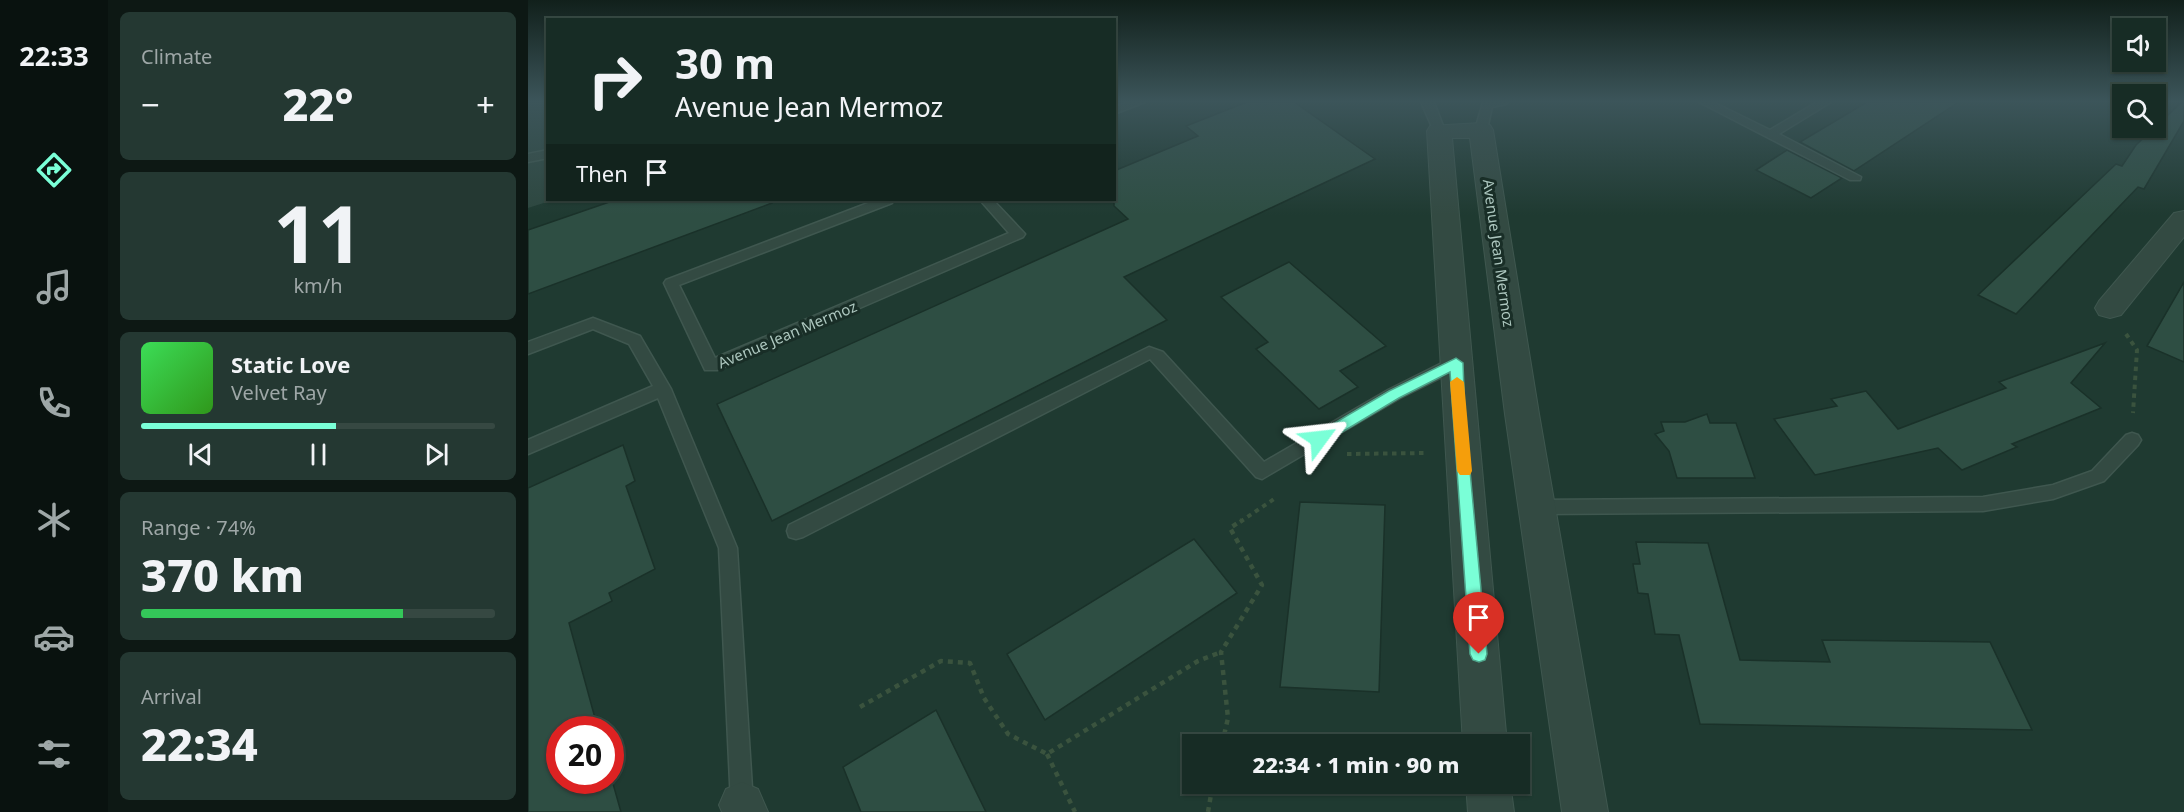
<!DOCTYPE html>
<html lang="en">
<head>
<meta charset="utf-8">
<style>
  body { margin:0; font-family:"Noto Sans",sans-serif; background:#243832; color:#f1f3f6; height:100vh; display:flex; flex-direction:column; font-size:22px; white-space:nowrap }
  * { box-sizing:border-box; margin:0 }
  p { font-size:20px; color:#9ea7a7 }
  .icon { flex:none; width:33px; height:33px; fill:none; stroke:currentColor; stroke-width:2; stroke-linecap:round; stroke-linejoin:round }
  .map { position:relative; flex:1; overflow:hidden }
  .drawer { display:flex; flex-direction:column; gap:12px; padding:12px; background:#0d1814; width:420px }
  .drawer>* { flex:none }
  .guide { position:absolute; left:18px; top:18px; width:570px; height:183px; border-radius:0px; box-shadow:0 2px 4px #0004,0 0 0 2px #364842; background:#172c25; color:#f1f3f6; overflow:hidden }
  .buttons { position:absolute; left:1584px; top:18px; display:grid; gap:12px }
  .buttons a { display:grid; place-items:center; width:54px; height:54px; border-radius:0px; background:#172c25; box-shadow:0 2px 4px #0004,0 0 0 2px #364842; font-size:30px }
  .speed { position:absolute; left:18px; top:716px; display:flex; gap:12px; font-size:30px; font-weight:700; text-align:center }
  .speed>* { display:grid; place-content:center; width:78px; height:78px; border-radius:50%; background:#172c25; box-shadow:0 2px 4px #0004,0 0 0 2px #364842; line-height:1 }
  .speed .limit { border:9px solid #d22; background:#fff; color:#111 }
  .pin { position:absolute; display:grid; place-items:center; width:51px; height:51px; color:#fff; margin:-62px -26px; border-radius:50% 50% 50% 0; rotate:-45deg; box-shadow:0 0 6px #0007 }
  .pin .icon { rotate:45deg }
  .me { position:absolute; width:66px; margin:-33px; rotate:60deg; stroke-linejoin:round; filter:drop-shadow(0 0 4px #0008) }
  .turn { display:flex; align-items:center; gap:21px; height:126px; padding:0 30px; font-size:27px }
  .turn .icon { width:78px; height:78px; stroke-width:2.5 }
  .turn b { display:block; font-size:42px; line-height:51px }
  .then { display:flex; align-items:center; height:57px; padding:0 30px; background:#0003; gap:12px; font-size:22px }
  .big { font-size:45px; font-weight:800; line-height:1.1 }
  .drawer .widget { flex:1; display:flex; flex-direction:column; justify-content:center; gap:9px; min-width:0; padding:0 21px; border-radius:9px; background:#243832 }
  .drawer .dial { align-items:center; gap:0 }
  .dial b { font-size:78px; line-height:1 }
  .song { display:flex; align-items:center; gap:18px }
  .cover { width:72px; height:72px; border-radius:9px; background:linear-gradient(135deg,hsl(130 70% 55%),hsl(110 70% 35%)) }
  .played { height:6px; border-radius:3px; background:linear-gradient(90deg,#7affd7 55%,#364842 55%) }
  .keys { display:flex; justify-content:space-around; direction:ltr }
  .heat { display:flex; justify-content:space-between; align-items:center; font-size:33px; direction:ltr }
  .charge { height:9px; border-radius:4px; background:linear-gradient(90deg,#34c759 74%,#364842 0) }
  .trip { position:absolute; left:654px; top:734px; width:348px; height:60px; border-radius:0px; background:#172c25; box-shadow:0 2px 4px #0004,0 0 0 2px #364842; font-weight:800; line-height:60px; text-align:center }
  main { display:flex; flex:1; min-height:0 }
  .menu { display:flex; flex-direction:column; width:108px; justify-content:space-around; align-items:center; background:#09120f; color:#9ea7a7 }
  .menu .icon { width:42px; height:42px }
  .menu .current { color:#7affd7 }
  .menu b { font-size:27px; color:#f1f3f6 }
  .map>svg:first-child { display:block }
</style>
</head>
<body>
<main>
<nav class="menu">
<b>22:33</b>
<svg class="icon current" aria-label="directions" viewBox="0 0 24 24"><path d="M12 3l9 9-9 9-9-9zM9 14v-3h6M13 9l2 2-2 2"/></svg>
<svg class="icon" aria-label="music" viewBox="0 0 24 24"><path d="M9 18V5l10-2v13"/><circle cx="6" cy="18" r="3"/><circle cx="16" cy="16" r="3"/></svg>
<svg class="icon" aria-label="phone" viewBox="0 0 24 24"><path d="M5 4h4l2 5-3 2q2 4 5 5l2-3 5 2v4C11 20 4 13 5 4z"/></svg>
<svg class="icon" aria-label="climate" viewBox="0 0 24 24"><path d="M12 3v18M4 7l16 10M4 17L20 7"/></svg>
<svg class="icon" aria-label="car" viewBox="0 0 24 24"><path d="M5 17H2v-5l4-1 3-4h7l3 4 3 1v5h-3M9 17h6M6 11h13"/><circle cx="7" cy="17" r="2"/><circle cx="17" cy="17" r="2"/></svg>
<svg class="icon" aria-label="filters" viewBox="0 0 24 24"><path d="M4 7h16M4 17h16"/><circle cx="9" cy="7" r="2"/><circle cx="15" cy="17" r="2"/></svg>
</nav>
<section class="drawer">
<div class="widget"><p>Climate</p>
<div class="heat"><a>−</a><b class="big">22°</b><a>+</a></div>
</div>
<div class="widget dial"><b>11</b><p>km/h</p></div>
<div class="widget">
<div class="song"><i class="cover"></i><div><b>Static Love</b><p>Velvet Ray</p></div></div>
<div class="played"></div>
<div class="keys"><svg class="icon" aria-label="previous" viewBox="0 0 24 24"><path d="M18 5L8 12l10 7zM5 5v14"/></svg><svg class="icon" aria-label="pause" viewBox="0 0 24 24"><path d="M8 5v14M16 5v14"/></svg><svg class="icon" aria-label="next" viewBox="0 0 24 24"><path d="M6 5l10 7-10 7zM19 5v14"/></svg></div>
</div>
<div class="widget"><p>Range · 74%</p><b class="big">370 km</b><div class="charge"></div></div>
<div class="widget"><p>Arrival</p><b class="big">22:34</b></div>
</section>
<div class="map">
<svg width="1656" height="812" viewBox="0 0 1656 812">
  <rect width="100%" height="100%" fill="#1f3a31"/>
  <polygon fill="#2d473f" points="0,102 19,102 20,200 25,200 0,208"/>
  <g fill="#2e4e43" stroke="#1a3129" stroke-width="1.5">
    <polygon points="719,102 766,102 847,159 596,277 639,320 244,521 189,404 600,219 586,206 586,171 670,136 658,126"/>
    <polygon points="1339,102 1431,102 1326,171 1272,142"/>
    <polygon points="1654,102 1656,102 1656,121 1616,189 1610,187 1488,314 1450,295 1588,164 1594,166 1608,145"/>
    <polygon points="1259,150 1314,178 1283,198 1228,170"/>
    <polygon points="87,200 243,200 244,203 0,294 0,230"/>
    <polygon points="761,262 858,346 812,371 830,387 791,409 728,349 740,342 693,297"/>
    <polygon points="1656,282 1656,362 1619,346"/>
    <polygon points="1577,343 1543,383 1573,408 1484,444 1489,447 1434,470 1410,448 1287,475 1246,419 1309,406 1303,399 1338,391 1370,429 1478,388 1471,382"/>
    <polygon points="1179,414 1182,423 1208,423 1227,478 1149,478 1141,451 1127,434 1136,431 1133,422 1157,422"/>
    <polygon points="95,445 107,481 98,486 127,569 81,593 84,601 41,623 70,729 32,729 32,780 82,780 82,773 93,812 0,812 0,488"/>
    <polygon points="772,502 857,505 851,692 752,687"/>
    <polygon points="666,539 709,593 517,720 479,654"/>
    <polygon points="1108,542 1180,543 1212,660 1302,662 1294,640 1462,642 1504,730 1172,724 1151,635 1127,634 1120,594 1110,593 1105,564 1112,564"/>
    <polygon points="408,710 458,812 333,812 315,767"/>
  </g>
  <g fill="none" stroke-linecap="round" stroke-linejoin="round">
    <defs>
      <g id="service">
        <polygon points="601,102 617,102 586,114 586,107"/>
        <polygon points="893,102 906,102 917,131 915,134 907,134"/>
        <polygon points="955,102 980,102 978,104 964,107 959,130 953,134 947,130"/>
        <polygon points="1171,102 1185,102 1242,130 1289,102 1303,102 1251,134 1333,177 1332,180 1322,180"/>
        <polygon points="20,150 20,158 0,162 0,154"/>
        <polygon points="348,200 366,200 364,203 151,285 187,358 481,233 452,200 465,200 497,234 495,237 189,370 177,370 136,283 138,280"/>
        <polygon points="65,318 112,336 143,389 209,548 225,804 222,812 206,812 203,804 191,548 130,398 0,454 0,440 125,386 101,344 65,329 0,354 0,342"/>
        <polygon points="621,347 635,352 736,462 860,390 922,359 934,359 936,363 934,367 872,398 734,479 728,477 622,359 275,537 268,539 261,537 259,531 261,525"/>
        <polygon points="1604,433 1610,435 1613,440 1610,445 1576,481 1525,499 1455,511 1010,514 1004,512 1001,507 1004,502 1010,500 1455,497 1525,485 1564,471 1598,435"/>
      </g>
      <g id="minor">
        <polygon points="953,123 962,125 965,130 1011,414 1080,812 1034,812 977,414 942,138 924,138 979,744 935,744 899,131 902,126"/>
        <polygon points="1656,211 1656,237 1593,315 1582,318 1571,315 1567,308 1571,301 1646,213"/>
        <polygon points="214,782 230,789 240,812 194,812 191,805 198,789"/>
        <polygon points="938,783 982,783 986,812 940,812"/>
      </g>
    </defs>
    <use href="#service" stroke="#3f574f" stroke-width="3"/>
    <use href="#minor" stroke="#3f574f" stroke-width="2"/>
    <g stroke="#3a533e" stroke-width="4" stroke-dasharray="4.5 4.5" stroke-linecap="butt">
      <polyline points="1598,334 1609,350 1605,413"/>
      <polyline points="819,454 899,453"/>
      <polyline points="712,522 749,497"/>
    </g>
    <g stroke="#3a533e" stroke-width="4.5" stroke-dasharray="5 5" stroke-linecap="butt">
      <polyline points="332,707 413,661 442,663 456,698 480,734 519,754 670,661 693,652"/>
      <polyline points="694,744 700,718 693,652 734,585 702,528 714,520"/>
      <polyline points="519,754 547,812"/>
      <polyline points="680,812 685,783"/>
    </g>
    <use href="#service" fill="#334a42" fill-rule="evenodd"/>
    <use href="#minor" fill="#334a42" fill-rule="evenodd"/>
  </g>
  <linearGradient id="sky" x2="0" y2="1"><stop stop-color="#11201b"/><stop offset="0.47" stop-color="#3c555a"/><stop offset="1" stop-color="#3c555a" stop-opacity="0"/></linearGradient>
  <rect width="1656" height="215" fill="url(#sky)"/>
  <polygon fill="#7affd7" stroke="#4fa68c" stroke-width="1.5" points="928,358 935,363 937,417 959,654 957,660 951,662 945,660 942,654 922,372 871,398 796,443 786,443 784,439 786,435 861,391"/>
  <polygon fill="#f59e0b" points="929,377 936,382 944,471 942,475 932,475 929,471 922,382"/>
  <g text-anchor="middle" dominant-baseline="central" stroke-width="6" stroke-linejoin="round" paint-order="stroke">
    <g font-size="15" fill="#adc7bf" stroke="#192e27">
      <text transform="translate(971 253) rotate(82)">Avenue Jean Mermoz</text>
      <text transform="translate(259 334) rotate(-23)">Avenue Jean Mermoz</text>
    </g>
  </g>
</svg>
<div class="buttons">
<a><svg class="icon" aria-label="sound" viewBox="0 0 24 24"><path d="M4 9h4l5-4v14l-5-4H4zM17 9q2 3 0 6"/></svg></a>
<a><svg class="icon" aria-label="search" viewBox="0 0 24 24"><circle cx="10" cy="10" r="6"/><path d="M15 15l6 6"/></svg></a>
</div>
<div class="speed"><div class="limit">20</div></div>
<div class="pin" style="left:951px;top:654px;background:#d93025"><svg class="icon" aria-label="arrive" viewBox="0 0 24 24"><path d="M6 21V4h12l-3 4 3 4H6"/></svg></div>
<svg class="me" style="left:791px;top:439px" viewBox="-20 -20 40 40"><path d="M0-17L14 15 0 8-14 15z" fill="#7affd7" stroke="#fff" stroke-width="4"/></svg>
<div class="trip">22:34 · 1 min · 90 m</div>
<div class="guide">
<div class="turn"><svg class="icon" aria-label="right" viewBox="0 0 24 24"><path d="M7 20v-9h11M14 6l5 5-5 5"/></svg><div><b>30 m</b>Avenue Jean Mermoz</div></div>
<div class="then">Then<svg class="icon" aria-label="arrive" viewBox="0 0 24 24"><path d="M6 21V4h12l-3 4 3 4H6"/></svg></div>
</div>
</div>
</main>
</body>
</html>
